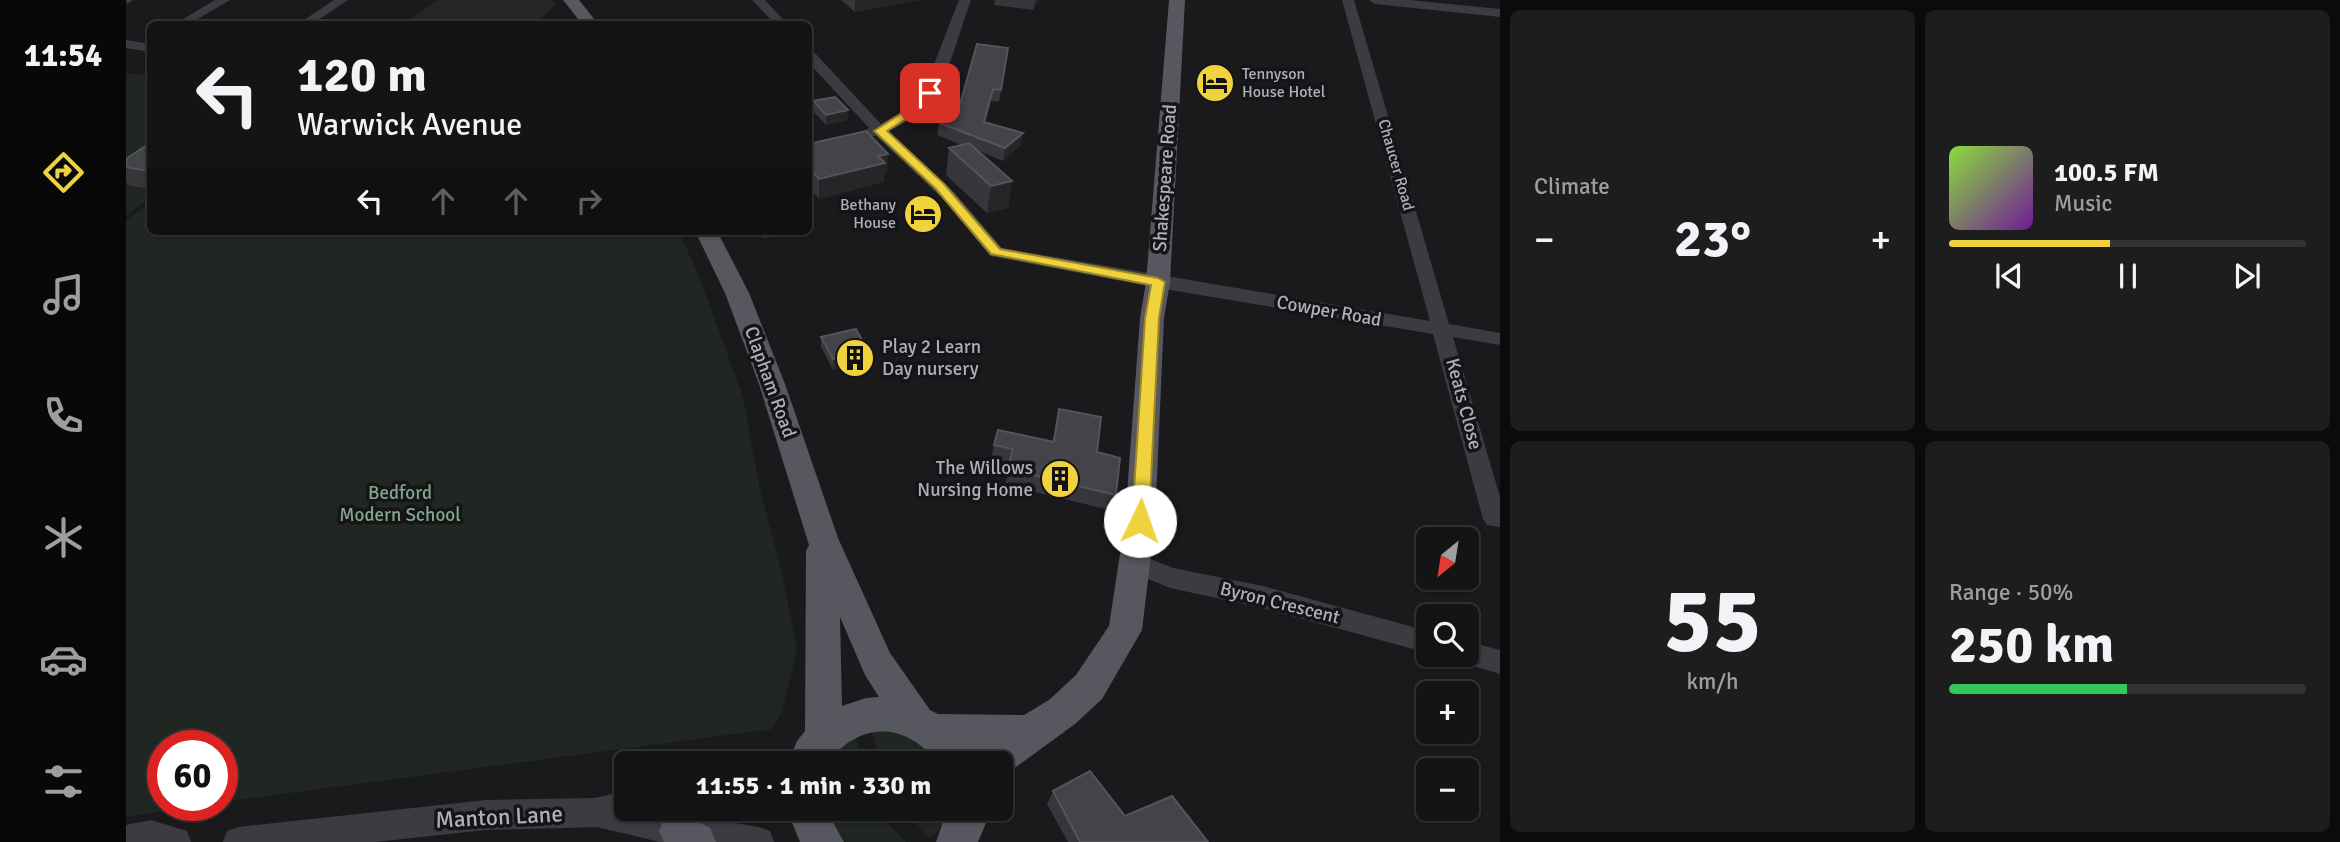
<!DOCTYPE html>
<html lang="en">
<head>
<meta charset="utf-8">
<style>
  body { margin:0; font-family:Signika,sans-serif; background:#1d1d1e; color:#f1f3f6; height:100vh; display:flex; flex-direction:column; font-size:26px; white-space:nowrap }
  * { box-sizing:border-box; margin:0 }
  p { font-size:23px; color:#9d9ea0 }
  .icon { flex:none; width:38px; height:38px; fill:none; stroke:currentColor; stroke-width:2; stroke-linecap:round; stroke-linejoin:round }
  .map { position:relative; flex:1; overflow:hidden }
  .panel { display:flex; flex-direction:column; gap:10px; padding:10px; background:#0b0b0c; width:840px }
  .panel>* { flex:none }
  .banner { position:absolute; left:21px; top:21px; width:665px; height:214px; border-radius:10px; box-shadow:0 2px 5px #0004,0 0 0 2px #333334; background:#141415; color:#f1f3f6; overflow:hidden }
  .needle { width:46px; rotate:210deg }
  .fabs { position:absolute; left:1290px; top:527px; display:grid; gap:14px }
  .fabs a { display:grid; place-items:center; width:63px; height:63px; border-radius:10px; background:#141415; box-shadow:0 2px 5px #0004,0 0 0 2px #333334; font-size:35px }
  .speed { position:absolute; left:21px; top:730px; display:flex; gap:14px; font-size:35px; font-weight:700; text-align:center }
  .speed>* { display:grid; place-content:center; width:91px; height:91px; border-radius:50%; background:#141415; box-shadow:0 2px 5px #0004,0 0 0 2px #333334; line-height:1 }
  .speed .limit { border:10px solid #d22; background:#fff; color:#111 }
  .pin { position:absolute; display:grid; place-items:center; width:60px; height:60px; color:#fff; margin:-30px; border-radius:14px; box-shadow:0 4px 10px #0006 }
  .me { position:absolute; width:77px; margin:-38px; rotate:3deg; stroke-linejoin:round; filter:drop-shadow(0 0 5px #0008) }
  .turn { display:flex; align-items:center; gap:24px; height:147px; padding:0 35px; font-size:32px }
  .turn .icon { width:91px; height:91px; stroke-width:2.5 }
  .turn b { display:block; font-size:49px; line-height:60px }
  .lanes { display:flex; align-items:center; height:66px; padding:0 35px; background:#0003; justify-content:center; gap:35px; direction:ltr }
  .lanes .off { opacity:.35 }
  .big { font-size:52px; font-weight:800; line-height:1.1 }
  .panel .tile { flex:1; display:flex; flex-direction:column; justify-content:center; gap:10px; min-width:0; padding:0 24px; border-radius:10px; background:#1d1d1e }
  .panel .dial { align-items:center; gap:0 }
  .dial b { font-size:91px; line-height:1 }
  .song { display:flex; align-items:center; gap:21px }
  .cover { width:84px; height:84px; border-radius:10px; background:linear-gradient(135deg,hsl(90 70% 55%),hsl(280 70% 35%)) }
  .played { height:7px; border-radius:4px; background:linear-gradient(90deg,#f0d23e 45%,#333334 45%) }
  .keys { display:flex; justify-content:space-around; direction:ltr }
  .heat { display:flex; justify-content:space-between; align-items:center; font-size:38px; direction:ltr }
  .charge { height:10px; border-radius:5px; background:linear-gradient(90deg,#34c759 50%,#333334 0) }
  .panel .tiles { flex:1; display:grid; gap:10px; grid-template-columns:repeat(2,1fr) }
  .trip { position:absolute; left:488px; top:751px; width:399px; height:70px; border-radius:10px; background:#141415; box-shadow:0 2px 5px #0004,0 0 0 2px #333334; font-weight:800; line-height:70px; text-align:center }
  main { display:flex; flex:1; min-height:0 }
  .tabs { display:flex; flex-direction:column; width:126px; justify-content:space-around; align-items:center; background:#080808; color:#9d9ea0 }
  .tabs .icon { width:49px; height:49px }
  .tabs .current { color:#f0d23e }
  .tabs b { font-size:32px; color:#f1f3f6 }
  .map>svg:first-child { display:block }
</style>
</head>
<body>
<main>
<nav class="tabs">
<b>11:54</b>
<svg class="icon current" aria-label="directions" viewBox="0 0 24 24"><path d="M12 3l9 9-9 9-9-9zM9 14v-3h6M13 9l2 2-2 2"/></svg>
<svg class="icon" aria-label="music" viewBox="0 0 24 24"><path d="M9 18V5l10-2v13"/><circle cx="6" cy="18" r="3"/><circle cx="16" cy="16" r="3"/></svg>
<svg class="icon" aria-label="phone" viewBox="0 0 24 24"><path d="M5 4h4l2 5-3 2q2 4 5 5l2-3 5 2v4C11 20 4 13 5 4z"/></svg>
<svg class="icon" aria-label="climate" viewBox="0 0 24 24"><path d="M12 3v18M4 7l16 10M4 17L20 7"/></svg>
<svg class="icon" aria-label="car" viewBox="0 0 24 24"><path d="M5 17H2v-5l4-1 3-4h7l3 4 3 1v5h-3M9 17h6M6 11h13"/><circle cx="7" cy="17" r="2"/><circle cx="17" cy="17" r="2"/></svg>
<svg class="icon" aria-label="filters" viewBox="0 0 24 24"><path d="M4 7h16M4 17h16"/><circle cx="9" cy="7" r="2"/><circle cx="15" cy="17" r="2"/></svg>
</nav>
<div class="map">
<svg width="1374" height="842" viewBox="0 0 1374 842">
  <rect width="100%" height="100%" fill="#1a1a1c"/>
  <polygon fill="#262629" points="312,0 426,0 430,4 409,24 277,24"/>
  <g fill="#202722">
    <polygon points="0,73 24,76 24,198 0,215"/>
    <polygon points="24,203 24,231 553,231 574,279 617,397 634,490 656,574 671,650 656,711 646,729 96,802 96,746 37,746 37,805 73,805 0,817 0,221"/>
    <polygon points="744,725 774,727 816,763 754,763"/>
    <polygon points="729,732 736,763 697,763"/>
    <polygon points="697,809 748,809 780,842 720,842 705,825"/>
    <polygon points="775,809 822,809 817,825 804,839"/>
  </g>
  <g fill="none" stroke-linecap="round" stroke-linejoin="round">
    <g fill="#3b3b41" fill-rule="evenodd">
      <polygon points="0,0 7,0 1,4"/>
      <polygon points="89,0 104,0 63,24 49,24"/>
      <polygon points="208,0 222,0 186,24 172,24"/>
      <polygon points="626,0 639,0 661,24 649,24"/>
      <path d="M 833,0 L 845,0 C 825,54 820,106 763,131 L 829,193 L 876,248 L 1304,321 L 1216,0 L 1228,0 L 1323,324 L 1374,333 L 1374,345 L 1327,337 L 1374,497 L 1374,527 L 1361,525 L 1357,519 L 1307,334 L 1032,288 L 864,256 L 817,199 L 750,136 L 738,136 L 736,133 L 743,128 L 682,62 L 682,50 L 687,51 L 755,124 L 780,109 L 797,92 Z"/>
      <polygon points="1243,0 1283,0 1374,9 1374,17 1249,4"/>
      <polygon points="0,40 24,44 24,52 0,48"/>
      <polygon points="1007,552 1047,568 1137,586 1302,631 1302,653 1137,608 1044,588 998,569 995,562 998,555"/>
      <polygon points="1340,641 1374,650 1374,674 1331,661 1328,654 1340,654"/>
      <polygon points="500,791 500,808 517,808 633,827 644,831 648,842 534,842 471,827 360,830 249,842 97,842 101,831 112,827 360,800 468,798"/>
      <polygon points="25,820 61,831 65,842 0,842 0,825"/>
    </g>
    <g fill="#575760" fill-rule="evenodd">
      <polygon points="437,0 453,0 472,24 456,24"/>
      <path d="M 1043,0 L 1059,0 L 1044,282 L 1038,318 L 1029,521 L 1016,630 L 976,699 L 949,724 L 875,778 L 875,763 L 812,763 C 779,721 734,721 701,763 L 662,763 L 671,741 L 679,731 L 680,551 L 683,545 L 633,384 L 599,293 L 569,231 L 591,231 L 623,293 L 659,384 L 712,538 L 764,653 L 804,710 L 812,714 L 898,715 L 923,700 L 950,675 L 983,626 L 999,521 L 1014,318 L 1020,282 ZM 714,617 L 739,675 L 753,697 L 740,698 L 716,706 Z"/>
      <polygon points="660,808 699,808 718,842 674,842"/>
      <polygon points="822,808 862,808 860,823 852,842 810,842"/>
      <polygon points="553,811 584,828 590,842 538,842 533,831 539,817"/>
    </g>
  </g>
  <g fill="#37363a">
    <polygon points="715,0 792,0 729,12"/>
    <polygon points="869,0 913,0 907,10 868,5"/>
    <polygon points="882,48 873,102 865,101 859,122 895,145 877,161 853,151 886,181 882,208 861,213 820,175 823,148 836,145 811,135 813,123 834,104"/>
    <polygon points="687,101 722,110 722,120 700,125 687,111"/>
    <polygon points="24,143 24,189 2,185 0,181 0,159"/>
    <polygon points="682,144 761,173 758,174 758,182 693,199 682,186"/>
    <polygon points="633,231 662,231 663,233 638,239"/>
    <polygon points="695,337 742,351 742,362 707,370 695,347"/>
    <polygon points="933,409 971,452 990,495 984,510 879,485 884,465 865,460 868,445 926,442"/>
    <polygon points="927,791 999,816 1082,842 942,842 921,804"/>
  </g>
  <g fill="#262528">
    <polygon points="729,0 792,0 729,12"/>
    <polygon points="909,0 913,0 907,10"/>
    <polygon points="867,89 865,101 856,134 858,122"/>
    <polygon points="722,110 722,120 700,125 700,115"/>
    <polygon points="897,133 895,145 877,161 879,148"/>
    <polygon points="762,154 761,173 758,174 758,182 693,199 693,179 752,156"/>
    <polygon points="886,181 882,208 861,213 865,186"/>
    <polygon points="638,231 662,231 663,233 638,239"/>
    <polygon points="742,351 742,362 707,370 707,359"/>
  </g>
  <g fill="#444348" stroke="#54545a" stroke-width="2">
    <polygon points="851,44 882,48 875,90 867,89 858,122 897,133 879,148 813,123 834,104"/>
    <polygon points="709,97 722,110 700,115 687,101"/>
    <polygon points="740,131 762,154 752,156 759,163 693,179 682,167 682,144"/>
    <polygon points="24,143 24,170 22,171 0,167 0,159"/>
    <polygon points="843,143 886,181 865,186 823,148"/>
    <polygon points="730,329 742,351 707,359 695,337"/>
    <polygon points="933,409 975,417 971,452 994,458 990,495 882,469 887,449 868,445 872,430 928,442"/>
    <polygon points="964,771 999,816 1046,796 1082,842 954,842 927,791"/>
  </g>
  <polygon fill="#f0d23e" stroke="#9c8828" stroke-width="2" points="801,91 810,93 801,106 761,131 818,184 874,249 1032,278 1039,282 1033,318 1023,521 1021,526 1008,526 1006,521 1019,318 1025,285 865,254 810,189 748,131 793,102"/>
  <defs>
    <symbol id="hotel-disc" viewBox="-11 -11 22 22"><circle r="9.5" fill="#f0d23e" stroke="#151517"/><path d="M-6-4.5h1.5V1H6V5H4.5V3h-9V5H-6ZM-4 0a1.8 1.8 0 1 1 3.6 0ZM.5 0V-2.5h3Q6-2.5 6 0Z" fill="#111"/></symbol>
    <symbol id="building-disc" viewBox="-11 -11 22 22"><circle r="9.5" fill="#f0d23e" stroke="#151517"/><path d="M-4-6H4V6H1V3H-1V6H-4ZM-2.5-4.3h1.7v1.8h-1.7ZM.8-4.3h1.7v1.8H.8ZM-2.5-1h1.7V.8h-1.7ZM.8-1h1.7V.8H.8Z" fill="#111"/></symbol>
  </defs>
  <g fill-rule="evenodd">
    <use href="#hotel-disc" x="1067" y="61" width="44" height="44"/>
    <use href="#hotel-disc" x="775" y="192" width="44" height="44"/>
    <use href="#building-disc" x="707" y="336" width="44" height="44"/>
    <use href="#building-disc" x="912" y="457" width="44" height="44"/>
  </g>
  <g text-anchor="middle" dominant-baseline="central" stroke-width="7" stroke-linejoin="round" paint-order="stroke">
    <g font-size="16" fill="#adafbb" stroke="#151517" text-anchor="start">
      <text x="1116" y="74">Tennyson<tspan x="1116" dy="18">House Hotel</tspan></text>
      <text x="770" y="205" text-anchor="end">Bethany<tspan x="770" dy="18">House</tspan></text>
    </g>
    <g font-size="16" fill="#adafbb" stroke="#151517">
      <text transform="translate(1270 165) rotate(74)">Chaucer Road</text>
    </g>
    <g font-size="19" fill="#adafbb" stroke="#151517">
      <text transform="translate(1039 178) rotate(-86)">Shakespeare Road</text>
      <text transform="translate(1203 311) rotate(10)">Cowper Road</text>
      <text transform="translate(644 382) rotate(70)">Clapham Road</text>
      <text transform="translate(1338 404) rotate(75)">Keats Close</text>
      <text transform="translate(1154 603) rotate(14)">Byron Crescent</text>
    </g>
    <g font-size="19" fill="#adafbb" stroke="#151517" text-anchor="start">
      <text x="756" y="347">Play 2 Learn<tspan x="756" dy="22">Day nursery</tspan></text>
      <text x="907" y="468" text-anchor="end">The Willows<tspan x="907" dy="22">Nursing Home</tspan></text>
    </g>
    <g font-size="19" fill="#84a68c" stroke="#151517">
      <text x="274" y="493">Bedford<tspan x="274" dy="22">Modern School</tspan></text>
    </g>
    <g font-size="23" fill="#adafbb" stroke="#151517">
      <text transform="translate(373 817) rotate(-3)">Manton Lane</text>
    </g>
  </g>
</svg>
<div class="fabs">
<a><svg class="needle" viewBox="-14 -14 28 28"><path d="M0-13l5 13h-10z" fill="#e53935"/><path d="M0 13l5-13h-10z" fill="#9d9ea0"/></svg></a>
<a><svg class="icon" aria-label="search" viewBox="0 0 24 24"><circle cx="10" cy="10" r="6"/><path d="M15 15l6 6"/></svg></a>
<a>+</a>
<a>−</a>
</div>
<div class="speed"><div class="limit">60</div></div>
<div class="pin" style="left:804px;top:93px;background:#d93025"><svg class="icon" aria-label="arrive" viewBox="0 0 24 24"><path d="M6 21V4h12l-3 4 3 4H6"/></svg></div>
<svg class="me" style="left:1014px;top:521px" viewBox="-20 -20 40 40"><circle r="19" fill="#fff"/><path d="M0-13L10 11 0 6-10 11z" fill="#f0d23e"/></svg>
<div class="trip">11:55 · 1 min · 330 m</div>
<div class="banner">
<div class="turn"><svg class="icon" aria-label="left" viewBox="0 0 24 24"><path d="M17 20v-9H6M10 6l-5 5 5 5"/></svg><div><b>120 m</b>Warwick Avenue</div></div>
<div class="lanes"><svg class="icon" aria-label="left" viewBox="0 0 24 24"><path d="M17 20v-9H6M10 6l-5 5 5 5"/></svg><svg class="icon off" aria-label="ahead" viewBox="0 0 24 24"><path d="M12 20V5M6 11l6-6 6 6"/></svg><svg class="icon off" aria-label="ahead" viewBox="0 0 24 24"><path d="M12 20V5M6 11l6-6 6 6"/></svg><svg class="icon off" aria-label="right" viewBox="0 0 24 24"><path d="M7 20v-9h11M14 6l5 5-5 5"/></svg></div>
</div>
</div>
<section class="panel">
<div class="tiles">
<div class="tile"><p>Climate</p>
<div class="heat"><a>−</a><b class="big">23°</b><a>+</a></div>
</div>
<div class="tile">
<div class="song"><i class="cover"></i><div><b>100.5 FM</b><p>Music</p></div></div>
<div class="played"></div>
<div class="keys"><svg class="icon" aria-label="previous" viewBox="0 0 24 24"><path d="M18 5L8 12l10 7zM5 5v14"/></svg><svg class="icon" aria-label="pause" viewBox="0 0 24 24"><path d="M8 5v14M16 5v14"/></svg><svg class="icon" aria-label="next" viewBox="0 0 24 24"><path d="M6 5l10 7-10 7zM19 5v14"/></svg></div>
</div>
<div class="tile dial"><b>55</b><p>km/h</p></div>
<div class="tile"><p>Range · 50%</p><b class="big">250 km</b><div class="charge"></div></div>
</div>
</section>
</main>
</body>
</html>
